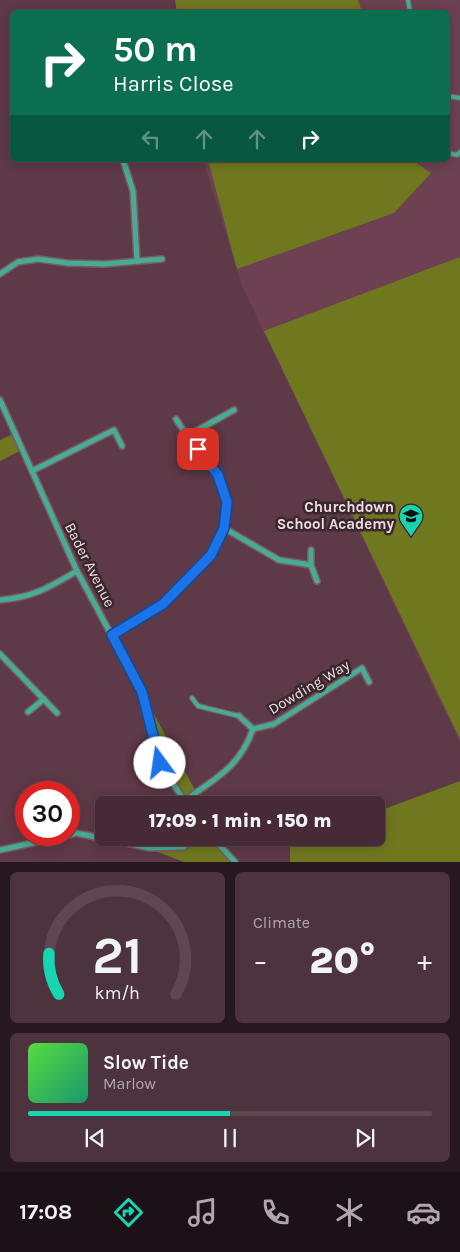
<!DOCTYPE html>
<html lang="en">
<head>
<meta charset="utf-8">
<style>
  body { margin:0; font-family:Karla,sans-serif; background:#4d333e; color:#f1f3f6; height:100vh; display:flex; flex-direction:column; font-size:19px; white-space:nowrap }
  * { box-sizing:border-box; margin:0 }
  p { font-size:16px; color:#b0a7ad }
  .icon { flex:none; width:28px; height:28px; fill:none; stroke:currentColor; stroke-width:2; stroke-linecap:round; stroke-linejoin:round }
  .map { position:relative; height:862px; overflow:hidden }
  .drawer { display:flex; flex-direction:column; gap:10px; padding:10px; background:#26181e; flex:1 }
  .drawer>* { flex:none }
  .hud { position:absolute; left:10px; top:10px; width:440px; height:152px; border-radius:8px; box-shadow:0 2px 12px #0003,0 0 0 1px #5e4751; background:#0b6e4f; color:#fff; overflow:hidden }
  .speed { position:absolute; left:15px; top:781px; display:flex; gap:10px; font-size:25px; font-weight:700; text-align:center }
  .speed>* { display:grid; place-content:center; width:65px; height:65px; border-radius:50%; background:#462b36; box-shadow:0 2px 12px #0003,0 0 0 1px #5e4751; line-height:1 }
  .speed .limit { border:8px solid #d22; background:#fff; color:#111 }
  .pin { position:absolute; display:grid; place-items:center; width:42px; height:42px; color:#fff; margin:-21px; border-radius:10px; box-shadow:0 2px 8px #0006 }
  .me { position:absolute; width:55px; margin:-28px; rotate:346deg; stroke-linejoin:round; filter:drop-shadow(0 0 4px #0008) }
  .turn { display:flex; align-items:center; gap:18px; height:105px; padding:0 20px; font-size:22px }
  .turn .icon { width:65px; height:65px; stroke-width:2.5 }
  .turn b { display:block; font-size:35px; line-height:42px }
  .lanes { display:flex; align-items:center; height:48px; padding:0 20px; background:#0003; justify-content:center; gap:25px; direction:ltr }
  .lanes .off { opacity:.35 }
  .big { font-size:38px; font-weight:800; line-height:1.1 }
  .drawer .widget { flex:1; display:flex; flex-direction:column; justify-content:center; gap:8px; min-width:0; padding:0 18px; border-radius:8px; background:#4d333e }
  .drawer .dial { align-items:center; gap:0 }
  .dial svg { height:130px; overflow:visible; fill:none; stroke:#5e4751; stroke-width:7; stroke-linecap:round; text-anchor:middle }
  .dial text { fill:#f1f3f6; stroke:none }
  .song { display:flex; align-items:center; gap:15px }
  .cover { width:60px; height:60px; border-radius:8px; background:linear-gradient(135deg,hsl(110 70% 55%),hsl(160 70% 35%)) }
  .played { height:5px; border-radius:2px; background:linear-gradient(90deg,#18d5b2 50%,#5e4751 50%) }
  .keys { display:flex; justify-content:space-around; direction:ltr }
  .heat { display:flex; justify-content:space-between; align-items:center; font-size:28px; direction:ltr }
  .drawer .tiles { flex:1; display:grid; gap:10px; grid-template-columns:1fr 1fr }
  .widget:last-child { grid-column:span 2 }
  .trip { position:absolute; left:95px; top:796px; width:290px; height:50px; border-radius:8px; background:#462b36; box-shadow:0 2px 12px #0003,0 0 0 1px #5e4751; font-weight:800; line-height:50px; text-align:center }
  .tab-bar { display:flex; height:80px; justify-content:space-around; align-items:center; background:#1c1116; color:#b0a7ad }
  .tab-bar .icon { width:35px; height:35px }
  .tab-bar .active { color:#18d5b2 }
  .tab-bar b { font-size:22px; color:#f1f3f6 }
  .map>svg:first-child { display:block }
</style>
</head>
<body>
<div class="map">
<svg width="460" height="862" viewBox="0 0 460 862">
  <rect width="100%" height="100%" fill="#5e3948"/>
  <polygon fill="#6d4152" points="175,0 460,0 460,743 242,286 203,160 448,160 448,12 177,12"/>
  <g fill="#6f781f">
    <polygon points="175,0 358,0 362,12 177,12"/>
    <polygon points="208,160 412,160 431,173 394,213 237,269"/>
    <polygon points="460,257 460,739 264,331"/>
    <polygon points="15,433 22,450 0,461 0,440"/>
    <polygon points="142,692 196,792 184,801 160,763"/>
    <polygon points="460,781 460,862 290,862 290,845 310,838 376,838 376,812"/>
    <polygon points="194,838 213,838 235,862 184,862 150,849 182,847"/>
  </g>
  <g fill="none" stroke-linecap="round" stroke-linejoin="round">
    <defs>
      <g id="lane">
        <polyline points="408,0 410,12"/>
        <polyline points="448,96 460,98"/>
        <polyline points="448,153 457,155 460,152"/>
        <polyline points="192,698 198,706 239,716"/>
      </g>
      <g id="street">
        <polyline points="123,160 133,191 137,261"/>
        <polyline points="0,274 18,262 38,259 68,263 105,264 162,259"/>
        <polyline points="0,400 77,571 142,692 160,763 187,805"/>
        <polyline points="176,419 187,436"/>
        <polyline points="32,471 114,430 122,446"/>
        <polyline points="224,528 279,560 311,565 317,581"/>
        <polyline points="311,550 311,565"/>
        <path d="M 0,600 C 34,597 48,588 77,571"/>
        <polyline points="112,635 163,605 211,555 224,528 227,502 218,475 187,436 234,410"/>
        <polyline points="0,654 57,713"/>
        <polyline points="28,712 44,699"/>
        <polyline points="253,729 274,724 362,668 369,682"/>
        <path d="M 184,801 C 216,778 239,768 253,729 L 239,716"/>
        <polyline points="69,835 76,833 150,848 183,847 194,838"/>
        <polyline points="213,838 235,862"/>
        <polyline points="0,850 69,835"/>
      </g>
    </defs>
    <use href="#lane" stroke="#7b5967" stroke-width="6"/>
    <use href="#street" stroke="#7b5967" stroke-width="8"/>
    <use href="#lane" stroke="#47ac94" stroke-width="4"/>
    <use href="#street" stroke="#47ac94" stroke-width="5"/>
  </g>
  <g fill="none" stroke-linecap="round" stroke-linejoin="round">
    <defs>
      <polyline id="route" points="160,763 142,692 112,635 163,604 211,555 224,528 227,502 218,475 198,449"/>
    </defs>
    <use href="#route" stroke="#114b97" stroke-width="12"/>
    <use href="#route" stroke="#1a73e8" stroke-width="9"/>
  </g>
  <defs>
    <symbol id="school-pin" viewBox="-11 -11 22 30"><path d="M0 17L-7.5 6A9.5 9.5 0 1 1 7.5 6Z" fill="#18d5b2" stroke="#38272d"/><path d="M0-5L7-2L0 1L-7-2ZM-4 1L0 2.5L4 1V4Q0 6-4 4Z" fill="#111"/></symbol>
  </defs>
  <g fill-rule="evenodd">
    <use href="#school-pin" x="397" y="502" width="28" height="38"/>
  </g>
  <g text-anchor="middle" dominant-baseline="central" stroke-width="5" stroke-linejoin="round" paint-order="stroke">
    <g font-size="15" font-weight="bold" fill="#f1dae2" stroke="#38272d" text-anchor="end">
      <text x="394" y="507">Churchdown<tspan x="394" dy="17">School Academy</tspan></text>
    </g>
    <g font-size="15" fill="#f1dae2" stroke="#38272d">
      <text transform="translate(90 565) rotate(63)">Bader Avenue</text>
      <text transform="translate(309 687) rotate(-31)">Dowding Way</text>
    </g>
  </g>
</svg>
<div class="speed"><div class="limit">30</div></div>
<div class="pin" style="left:198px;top:449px;background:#d93025"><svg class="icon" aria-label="arrive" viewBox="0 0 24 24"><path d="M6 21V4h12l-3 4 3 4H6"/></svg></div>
<svg class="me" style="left:160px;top:763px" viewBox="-20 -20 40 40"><circle r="19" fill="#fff"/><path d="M0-13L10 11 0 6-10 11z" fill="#1a73e8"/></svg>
<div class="trip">17:09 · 1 min · 150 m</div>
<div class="hud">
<div class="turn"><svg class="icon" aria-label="right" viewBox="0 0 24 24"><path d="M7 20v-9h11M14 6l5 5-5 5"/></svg><div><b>50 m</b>Harris Close</div></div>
<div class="lanes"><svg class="icon off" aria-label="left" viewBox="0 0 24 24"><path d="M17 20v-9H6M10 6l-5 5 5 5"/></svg><svg class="icon off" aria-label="ahead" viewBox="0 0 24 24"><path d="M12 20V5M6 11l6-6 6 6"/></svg><svg class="icon off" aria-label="ahead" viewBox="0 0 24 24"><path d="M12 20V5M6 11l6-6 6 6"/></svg><svg class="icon" aria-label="right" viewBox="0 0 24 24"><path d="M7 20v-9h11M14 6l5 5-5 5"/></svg></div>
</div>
</div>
<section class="drawer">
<div class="tiles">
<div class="widget dial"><svg viewBox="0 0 100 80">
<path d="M14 69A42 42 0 1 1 86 69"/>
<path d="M14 69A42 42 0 0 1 8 44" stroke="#18d5b2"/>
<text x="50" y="56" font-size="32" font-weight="700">21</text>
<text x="50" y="72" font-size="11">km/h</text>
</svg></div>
<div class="widget"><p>Climate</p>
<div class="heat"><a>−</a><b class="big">20°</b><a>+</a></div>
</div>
<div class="widget">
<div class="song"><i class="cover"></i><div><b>Slow Tide</b><p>Marlow</p></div></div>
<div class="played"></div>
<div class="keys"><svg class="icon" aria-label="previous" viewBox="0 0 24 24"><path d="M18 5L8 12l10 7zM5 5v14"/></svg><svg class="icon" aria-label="pause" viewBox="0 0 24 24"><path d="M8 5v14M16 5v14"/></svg><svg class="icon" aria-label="next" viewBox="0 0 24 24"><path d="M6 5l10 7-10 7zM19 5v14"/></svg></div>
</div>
</div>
</section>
<nav class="tab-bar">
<b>17:08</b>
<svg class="icon active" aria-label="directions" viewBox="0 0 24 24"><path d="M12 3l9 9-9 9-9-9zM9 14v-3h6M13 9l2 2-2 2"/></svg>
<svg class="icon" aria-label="music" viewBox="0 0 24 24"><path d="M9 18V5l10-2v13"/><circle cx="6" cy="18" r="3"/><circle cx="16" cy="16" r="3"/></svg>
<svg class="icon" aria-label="phone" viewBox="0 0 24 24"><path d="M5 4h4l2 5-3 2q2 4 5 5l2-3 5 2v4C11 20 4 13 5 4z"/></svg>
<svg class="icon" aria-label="climate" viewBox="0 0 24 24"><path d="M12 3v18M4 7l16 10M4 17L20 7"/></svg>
<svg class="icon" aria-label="car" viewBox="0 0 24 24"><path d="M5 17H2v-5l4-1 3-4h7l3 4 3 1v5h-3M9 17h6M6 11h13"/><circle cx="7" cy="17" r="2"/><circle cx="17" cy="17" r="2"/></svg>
</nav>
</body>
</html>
